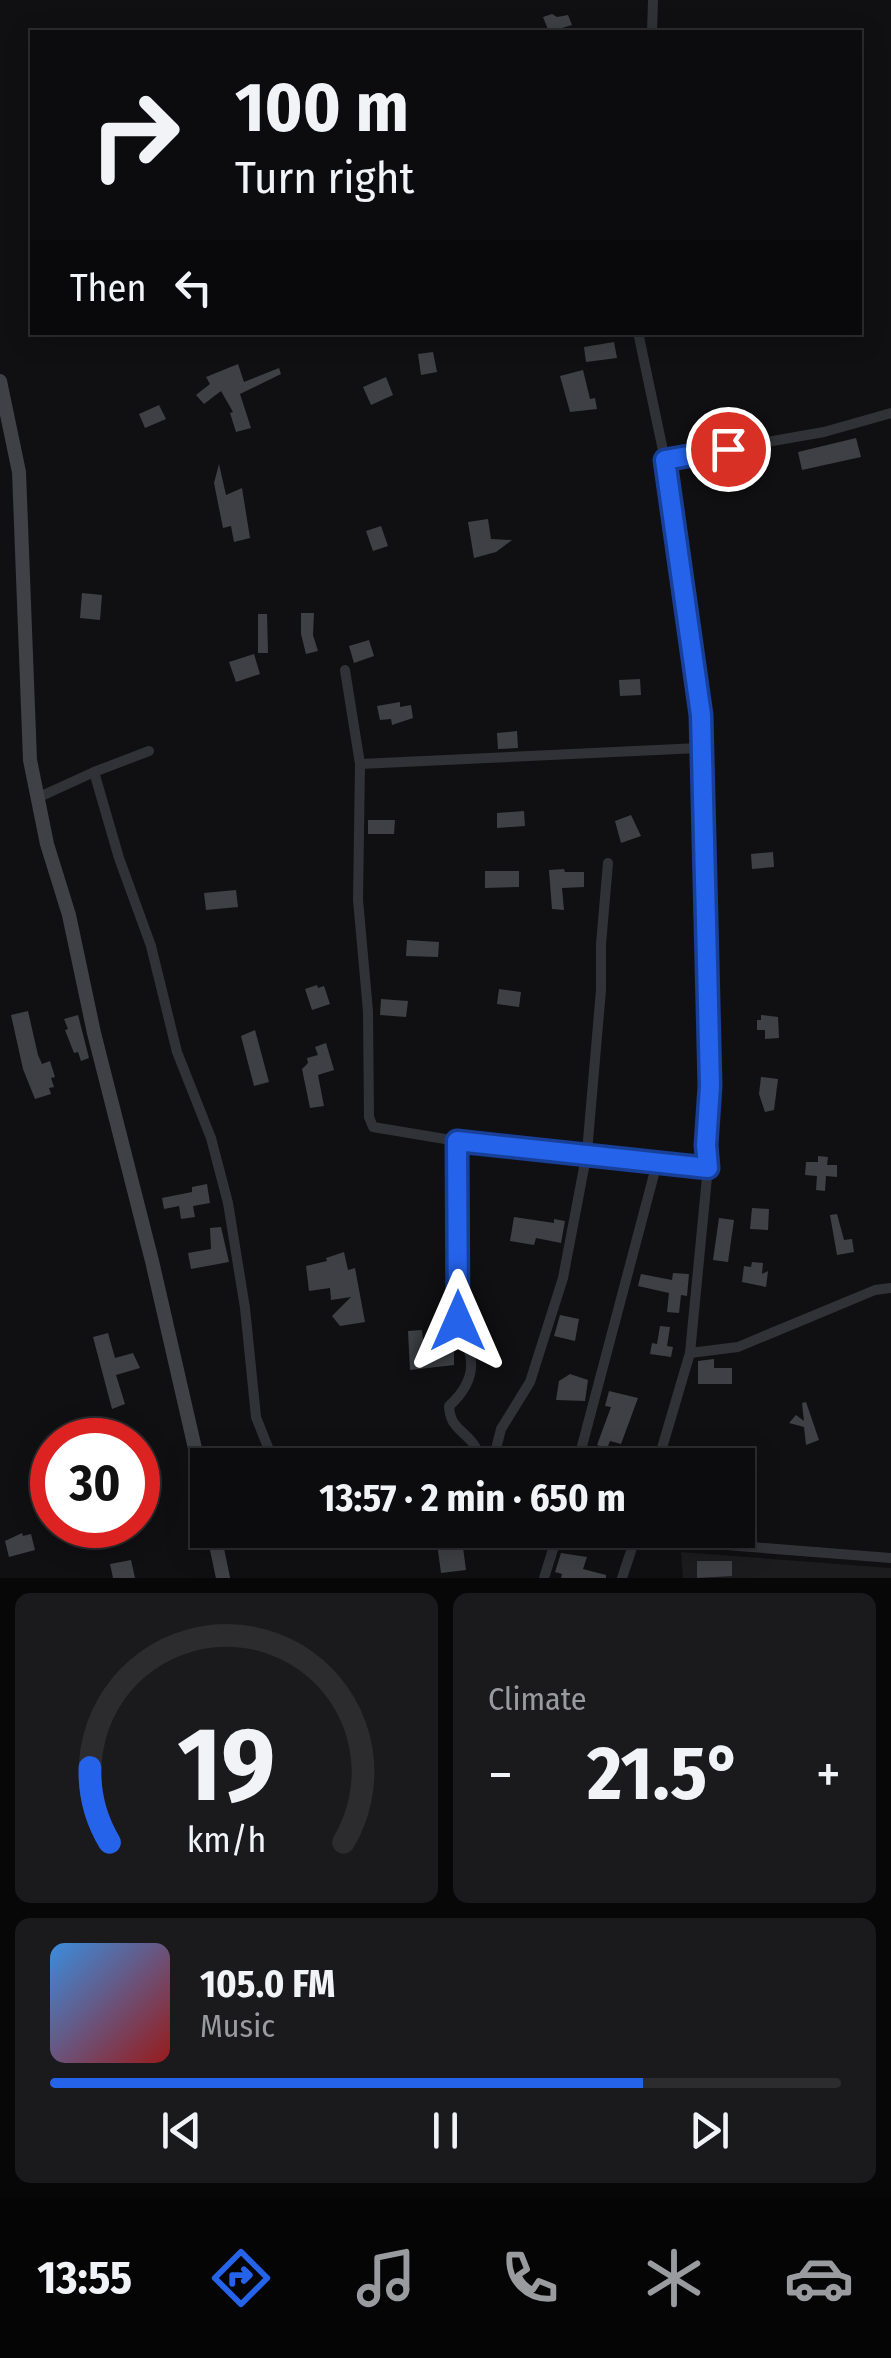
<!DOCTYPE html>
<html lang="en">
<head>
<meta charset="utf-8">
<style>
  body { margin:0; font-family:"Fira Sans Condensed",sans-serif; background:#1a1a1c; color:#f1f3f6; height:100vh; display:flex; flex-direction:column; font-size:38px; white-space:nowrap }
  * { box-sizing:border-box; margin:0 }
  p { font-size:32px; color:#9a9b9e }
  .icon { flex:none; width:55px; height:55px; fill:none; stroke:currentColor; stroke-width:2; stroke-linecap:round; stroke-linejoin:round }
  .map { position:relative; height:1578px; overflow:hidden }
  .sheet { display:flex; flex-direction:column; gap:15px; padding:15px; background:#070708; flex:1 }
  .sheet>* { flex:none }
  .guide { position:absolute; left:30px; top:30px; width:832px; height:305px; border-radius:0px; box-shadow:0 5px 25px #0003,0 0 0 2px #2c2c2e; background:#0c0c0e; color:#f1f3f6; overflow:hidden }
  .speed { position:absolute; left:30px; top:1418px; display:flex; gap:20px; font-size:50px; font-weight:700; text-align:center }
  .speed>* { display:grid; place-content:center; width:130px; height:130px; border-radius:50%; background:#0c0c0e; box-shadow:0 5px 25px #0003,0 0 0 2px #2c2c2e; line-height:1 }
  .speed .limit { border:15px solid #d22; background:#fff; color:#111 }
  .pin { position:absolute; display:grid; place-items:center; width:85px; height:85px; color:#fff; margin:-42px; border:5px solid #fff; border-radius:50%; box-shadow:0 2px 10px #0007 }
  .me { position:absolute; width:110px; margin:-55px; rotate:0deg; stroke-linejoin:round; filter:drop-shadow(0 0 8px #0008) }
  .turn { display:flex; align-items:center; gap:35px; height:210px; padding:0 40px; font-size:45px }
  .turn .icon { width:130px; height:130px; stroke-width:2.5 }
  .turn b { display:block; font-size:70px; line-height:85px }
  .then { display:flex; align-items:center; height:95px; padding:0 40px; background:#0003; gap:20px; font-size:38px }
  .big { font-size:75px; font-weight:700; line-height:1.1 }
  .sheet .card { flex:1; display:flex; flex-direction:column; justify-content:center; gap:15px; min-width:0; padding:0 35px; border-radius:15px; background:#1a1a1c }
  .sheet .dial { align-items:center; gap:0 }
  .dial svg { height:260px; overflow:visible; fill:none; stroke:#2c2c2e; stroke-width:7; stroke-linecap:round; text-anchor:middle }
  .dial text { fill:#f1f3f6; stroke:none }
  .song { display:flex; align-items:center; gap:30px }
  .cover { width:120px; height:120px; border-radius:15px; background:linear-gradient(135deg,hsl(210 70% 55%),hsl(0 70% 35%)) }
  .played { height:10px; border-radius:5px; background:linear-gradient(90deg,#2563eb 75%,#2c2c2e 75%) }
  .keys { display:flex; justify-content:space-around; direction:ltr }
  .heat { display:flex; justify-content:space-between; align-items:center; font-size:55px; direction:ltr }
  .sheet .tiles { flex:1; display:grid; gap:15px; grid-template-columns:1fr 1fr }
  .card:last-child { grid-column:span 2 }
  .trip { position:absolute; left:190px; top:1448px; width:565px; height:100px; border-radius:0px; background:#0c0c0e; box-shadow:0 5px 25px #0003,0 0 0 2px #2c2c2e; font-weight:700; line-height:100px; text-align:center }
  .dock { display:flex; height:160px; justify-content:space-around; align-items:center; background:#050506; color:#9a9b9e }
  .dock .icon { width:70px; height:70px }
  .dock .active { color:#2563eb }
  .dock b { font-size:45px; color:#f1f3f6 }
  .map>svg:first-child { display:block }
</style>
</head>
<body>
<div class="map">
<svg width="891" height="1578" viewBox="0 0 891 1578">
  <rect width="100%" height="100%" fill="#101012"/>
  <polygon fill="#1c1c1f" points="681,1552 891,1568 891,1578 683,1578"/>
  <g fill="#3f4045">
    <polygon points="552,14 557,17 568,15 572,25 549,32 543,17"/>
    <polygon points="614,342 617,358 586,362 584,347"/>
    <polygon points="433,352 437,372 421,375 418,354"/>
    <polygon points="238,364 244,382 279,368 281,374 240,394 251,428 236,432 230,413 233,412 221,391 204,404 196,395 210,384 206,377"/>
    <polygon points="583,370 590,399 595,398 597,409 570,412 560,376"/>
    <polygon points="386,377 393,395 371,405 363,387"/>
    <polygon points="159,405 166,419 145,428 139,414"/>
    <polygon points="856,438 861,457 802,470 798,452"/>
    <polygon points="219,464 226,495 242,488 250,538 234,542 231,526 223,528 214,483"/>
    <polygon points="488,519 491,539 512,540 496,552 474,558 468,522"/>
    <polygon points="381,526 388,546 373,551 366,531"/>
    <polygon points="82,593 102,595 100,620 80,618"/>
    <polygon points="301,613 314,613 313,635 318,651 306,654 301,634"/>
    <polygon points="258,614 267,614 268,653 258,653"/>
    <polygon points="369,640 374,656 354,663 349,646"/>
    <polygon points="254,654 260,674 236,682 229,662"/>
    <polygon points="640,679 641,695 620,696 619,680"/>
    <polygon points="400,702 400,707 411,705 413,718 392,725 391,719 380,720 377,706"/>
    <polygon points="517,731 518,748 498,749 497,733"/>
    <polygon points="524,811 525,826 497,828 497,813"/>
    <polygon points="631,815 641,836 621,843 615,821"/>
    <polygon points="368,820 395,820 394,834 368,834"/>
    <polygon points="773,852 774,867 752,869 751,854"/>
    <polygon points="564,869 565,872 584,872 584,887 562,888 564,910 552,909 549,870"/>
    <polygon points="485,871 519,871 519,887 485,888"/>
    <polygon points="236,890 238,907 206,910 204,893"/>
    <polygon points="407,940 439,942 438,957 406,956"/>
    <polygon points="317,985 318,988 324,986 330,1004 312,1010 305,989"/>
    <polygon points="499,989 521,992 519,1007 497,1004"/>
    <polygon points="381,999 408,1001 406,1017 380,1015"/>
    <polygon points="28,1011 38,1055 42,1064 50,1061 55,1077 51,1078 54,1087 49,1088 51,1094 35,1099 23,1069 11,1015"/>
    <polygon points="78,1015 89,1058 81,1061 78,1052 74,1053 65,1030 68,1029 64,1019"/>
    <polygon points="761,1015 778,1017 779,1038 765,1039 765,1030 757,1030 757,1020 761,1020"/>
    <polygon points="255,1030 269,1082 254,1086 241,1036"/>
    <polygon points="326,1043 334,1070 318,1075 324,1106 310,1108 302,1069 308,1063 307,1058 318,1055 315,1047"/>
    <polygon points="761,1077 778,1079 774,1110 765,1112 759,1094"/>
    <polygon points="818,1156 828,1157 827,1165 837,1165 837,1177 826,1176 825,1191 816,1190 817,1176 805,1175 806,1162 818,1162"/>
    <polygon points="207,1184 210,1203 193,1206 195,1217 181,1219 179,1206 164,1209 162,1198 192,1192 192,1187"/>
    <polygon points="752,1208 769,1209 768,1230 750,1229"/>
    <polygon points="837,1214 844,1240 852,1239 854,1252 837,1255 830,1215"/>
    <polygon points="514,1217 554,1223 554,1219 565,1221 561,1243 536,1238 534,1245 510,1241"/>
    <polygon points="719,1218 734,1220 728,1262 713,1260"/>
    <polygon points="221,1227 229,1262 191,1269 188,1253 211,1249 210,1228"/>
    <polygon points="344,1252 348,1270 355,1268 365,1322 340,1326 332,1316 351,1297 331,1300 330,1288 309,1291 306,1266 327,1261 326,1258"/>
    <polygon points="752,1262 763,1263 762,1274 768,1271 766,1287 742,1282 744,1266 751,1267"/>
    <polygon points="673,1273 689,1274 687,1296 681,1295 679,1313 667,1312 669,1293 638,1286 641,1274 672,1280"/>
    <polygon points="560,1315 579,1319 575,1341 554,1336"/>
    <polygon points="660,1326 670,1327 667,1346 673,1347 671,1357 650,1354 652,1343 657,1344"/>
    <polygon points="422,1330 423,1339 432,1339 434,1352 454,1351 454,1365 410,1370 408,1331"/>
    <polygon points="108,1333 115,1358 133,1353 140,1368 116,1375 125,1404 112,1409 93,1337"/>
    <polygon points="714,1359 714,1368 732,1368 732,1384 698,1384 698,1361"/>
    <polygon points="570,1374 588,1380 585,1401 556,1400 559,1381"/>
    <polygon points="609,1391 638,1398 621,1444 610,1441 607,1449 597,1445 611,1407 605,1406"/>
    <polygon points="806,1402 819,1440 806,1445 804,1427 789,1423 796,1415 804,1421 802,1403"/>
    <polygon points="22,1533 23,1536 31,1534 35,1550 9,1557 5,1541"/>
    <polygon points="462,1540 466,1570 441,1573 437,1543"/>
    <polygon points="561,1553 587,1557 583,1569 606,1575 606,1578 561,1578 562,1574 555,1572"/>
    <polygon points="131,1560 135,1578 113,1578 110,1564"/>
    <polygon points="697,1561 732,1561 732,1576 697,1578"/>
  </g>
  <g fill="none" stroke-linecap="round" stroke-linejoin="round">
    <g stroke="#313237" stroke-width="10">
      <polyline points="652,32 653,0"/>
      <polyline points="638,332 665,460 701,715 710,1086 706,1145 708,1167 690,1353 657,1465"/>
      <polyline points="665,460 824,432 891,413"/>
      <polyline points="345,670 360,764 358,900 368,1011 369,1117 373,1127 457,1141 708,1167"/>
      <polyline points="360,764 699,748"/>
      <polyline points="94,772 119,858 151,946 177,1052 211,1138 228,1203 245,1308 256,1417 275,1465"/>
      <polyline points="37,798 94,772 149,751"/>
      <path d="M 457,1141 L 458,1321 C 474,1355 480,1378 449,1406 C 450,1426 460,1428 472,1442 C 477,1448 481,1457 485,1465"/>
      <polyline points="690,1353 738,1347 875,1290 891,1288"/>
      <polyline points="492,1465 501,1429 530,1382 563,1278 587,1152 601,990 601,944 608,863"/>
      <polyline points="577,1465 657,1163"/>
      <polyline points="582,1530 636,1538 891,1558"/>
      <polyline points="385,1537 436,1530"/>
      <polyline points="544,1578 559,1530"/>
      <polyline points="622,1578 638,1530"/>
    </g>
    <g stroke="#3f4147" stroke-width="14">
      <polyline points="0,381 19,472 30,760 47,844 69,915 94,1033 152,1261 208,1505"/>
      <polyline points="213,1530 223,1578"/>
    </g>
  </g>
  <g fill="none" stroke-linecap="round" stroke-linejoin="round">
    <defs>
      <polyline id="route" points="458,1321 457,1141 708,1168 706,1145 710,1086 701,715 665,460 728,449"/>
    </defs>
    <use href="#route" stroke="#184099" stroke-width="25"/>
    <use href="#route" stroke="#2563eb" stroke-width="18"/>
  </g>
</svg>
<div class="speed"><div class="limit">30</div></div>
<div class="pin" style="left:728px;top:449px;background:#d93025"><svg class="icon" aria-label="arrive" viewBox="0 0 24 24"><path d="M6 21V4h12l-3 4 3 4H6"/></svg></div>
<svg class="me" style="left:458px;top:1321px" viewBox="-20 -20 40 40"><path d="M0-17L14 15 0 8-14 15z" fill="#2563eb" stroke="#fff" stroke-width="4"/></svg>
<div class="trip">13:57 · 2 min · 650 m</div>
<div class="guide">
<div class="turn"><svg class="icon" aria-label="right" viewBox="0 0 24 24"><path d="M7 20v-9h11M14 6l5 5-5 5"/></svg><div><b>100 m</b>Turn right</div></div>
<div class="then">Then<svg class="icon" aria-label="left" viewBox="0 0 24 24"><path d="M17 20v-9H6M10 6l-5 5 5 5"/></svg></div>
</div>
</div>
<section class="sheet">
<div class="tiles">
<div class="card dial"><svg viewBox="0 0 100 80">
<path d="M14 69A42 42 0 1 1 86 69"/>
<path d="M14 69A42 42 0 0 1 8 46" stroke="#2563eb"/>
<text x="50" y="56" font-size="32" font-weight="700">19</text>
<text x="50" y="72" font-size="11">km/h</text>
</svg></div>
<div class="card"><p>Climate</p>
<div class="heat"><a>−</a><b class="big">21.5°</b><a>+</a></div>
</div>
<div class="card">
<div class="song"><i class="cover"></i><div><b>105.0 FM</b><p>Music</p></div></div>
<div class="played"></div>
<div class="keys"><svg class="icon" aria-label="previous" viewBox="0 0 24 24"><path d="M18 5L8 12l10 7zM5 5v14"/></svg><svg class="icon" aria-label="pause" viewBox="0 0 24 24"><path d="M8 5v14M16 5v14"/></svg><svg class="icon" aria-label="next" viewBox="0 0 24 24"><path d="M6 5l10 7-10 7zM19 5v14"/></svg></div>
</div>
</div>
</section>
<nav class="dock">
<b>13:55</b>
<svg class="icon active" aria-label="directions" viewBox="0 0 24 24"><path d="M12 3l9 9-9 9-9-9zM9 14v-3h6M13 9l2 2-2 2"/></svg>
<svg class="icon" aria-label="music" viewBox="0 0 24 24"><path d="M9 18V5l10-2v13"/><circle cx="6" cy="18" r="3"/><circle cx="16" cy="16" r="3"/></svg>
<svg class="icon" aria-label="phone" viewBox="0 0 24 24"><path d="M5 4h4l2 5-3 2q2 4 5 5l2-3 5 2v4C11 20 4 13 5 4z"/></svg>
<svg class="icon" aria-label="climate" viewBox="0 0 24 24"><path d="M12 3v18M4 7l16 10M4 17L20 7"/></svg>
<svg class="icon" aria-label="car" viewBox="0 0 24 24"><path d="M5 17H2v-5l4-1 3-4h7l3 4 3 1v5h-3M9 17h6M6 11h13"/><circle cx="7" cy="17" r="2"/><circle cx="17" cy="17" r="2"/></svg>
</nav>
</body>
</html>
